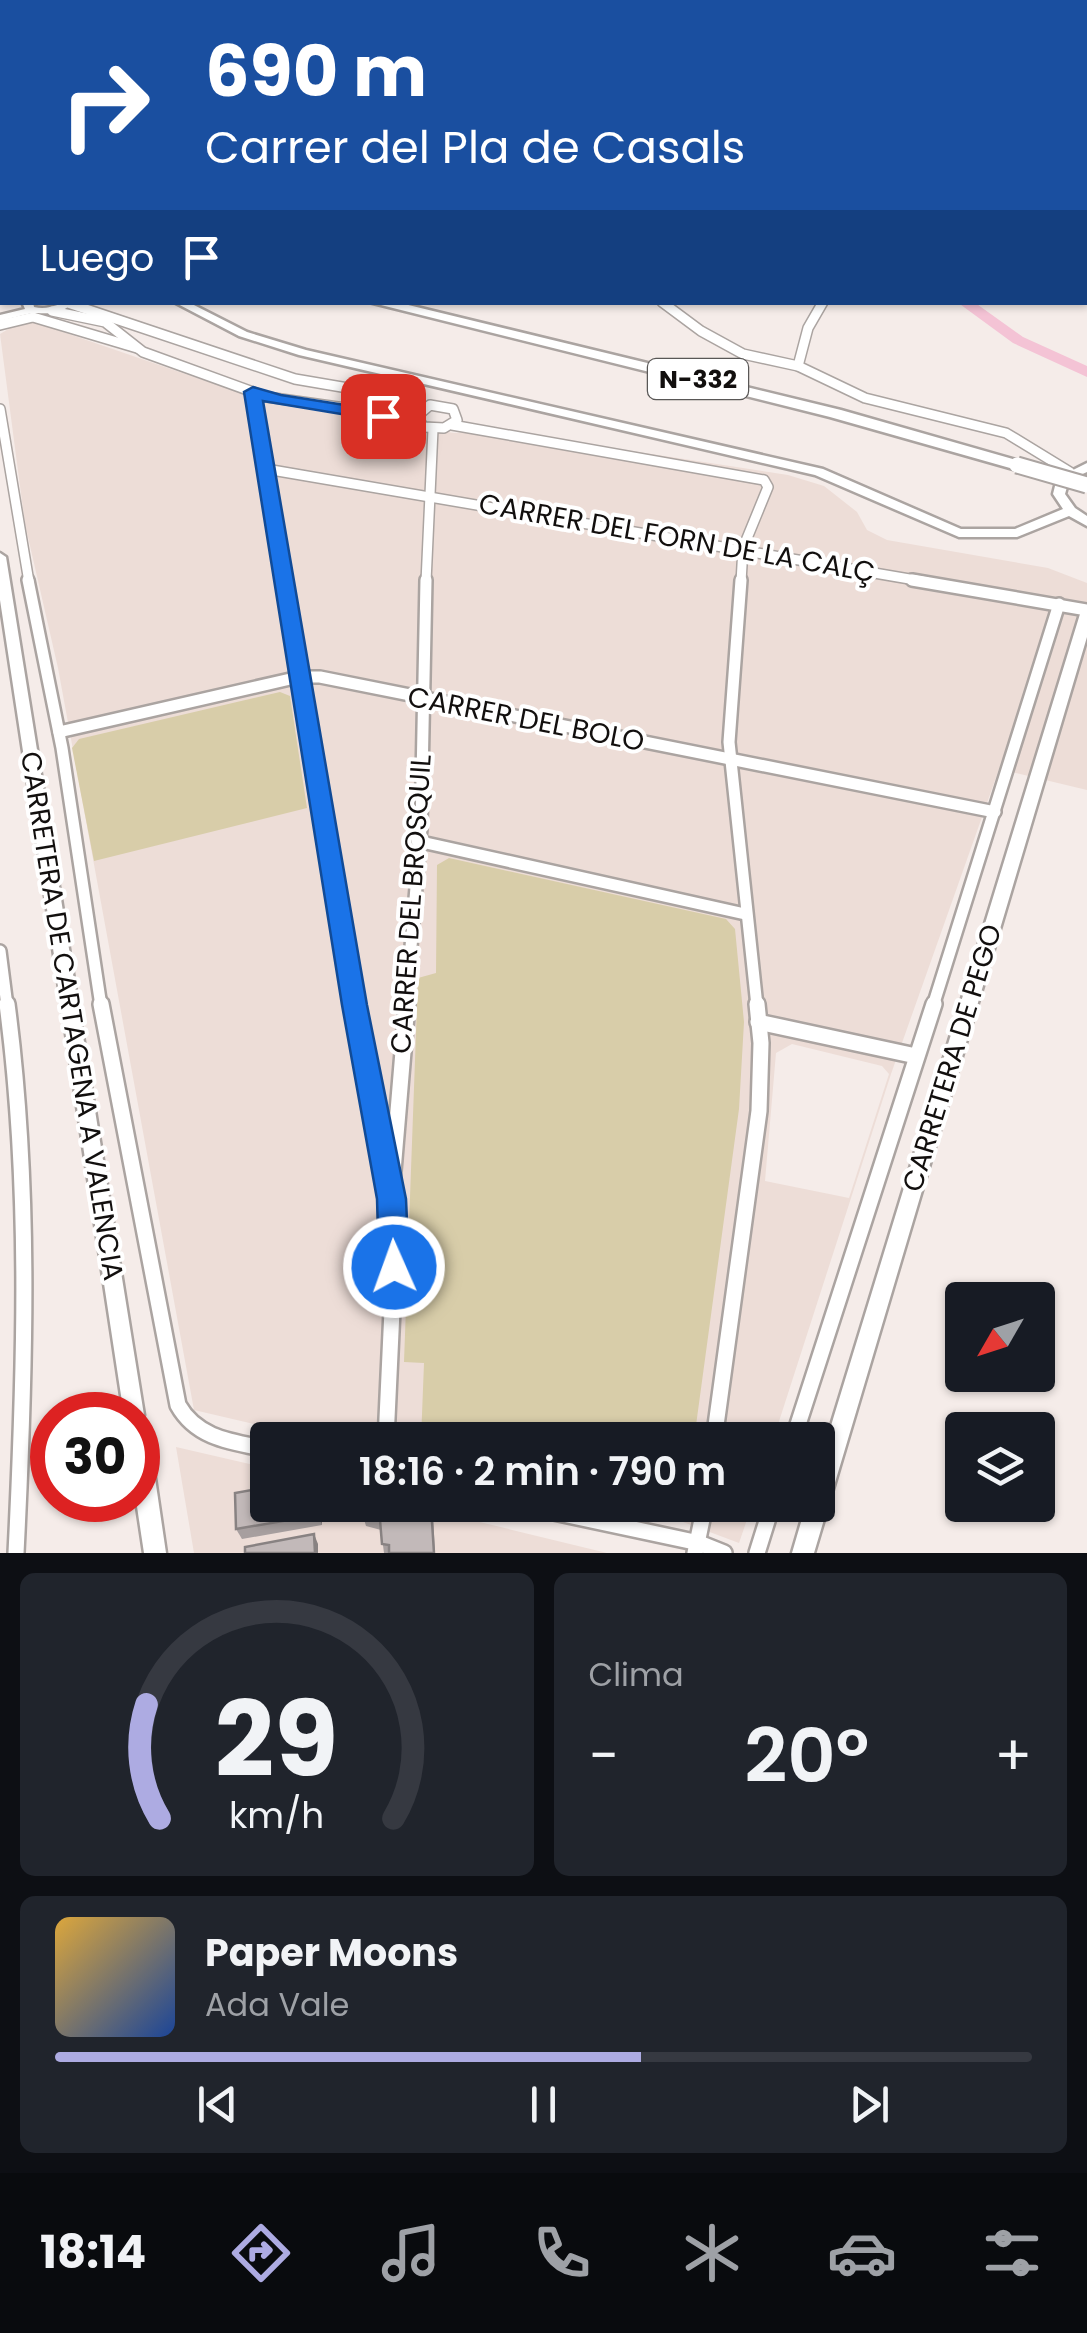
<!DOCTYPE html>
<html lang="es">
<head>
<meta charset="utf-8">
<style>
  body { margin:0; font-family:Poppins,sans-serif; background:#20242c; color:#f1f3f6; height:100vh; display:flex; flex-direction:column; font-size:38px; white-space:nowrap }
  * { box-sizing:border-box; margin:0 }
  p { font-size:32px; color:#9ea1a6 }
  .icon { flex:none; width:55px; height:55px; fill:none; stroke:currentColor; stroke-width:2; stroke-linecap:round; stroke-linejoin:round }
  .map { position:relative; height:1553px; overflow:hidden }
  .details { display:flex; flex-direction:column; gap:20px; padding:20px; background:#0d0f14; flex:1 }
  .details>* { flex:none }
  .top-card { position:absolute; left:0px; top:0px; width:1088px; height:305px; box-shadow:0 2px 8px #0004; background:#1a4fa0; color:#fff; overflow:hidden }
  .needle { width:65px; rotate:231deg }
  .controls { position:absolute; left:945px; top:1282px; display:grid; gap:20px }
  .controls a { display:grid; place-items:center; width:110px; height:110px; border-radius:10px; background:#171b24; box-shadow:0 2px 8px #0004; font-size:50px }
  .speed { position:absolute; left:30px; top:1392px; display:flex; gap:20px; font-size:50px; font-weight:700; text-align:center }
  .speed>* { display:grid; place-content:center; width:130px; height:130px; border-radius:50%; background:#171b24; box-shadow:0 2px 8px #0004; line-height:1 }
  .speed .limit { border:15px solid #d22; background:#fff; color:#111 }
  .pin { position:absolute; display:grid; place-items:center; width:85px; height:85px; color:#fff; margin:-42px; border-radius:20px; box-shadow:0 5px 15px #0006 }
  .me { position:absolute; width:110px; margin:-55px; rotate:358deg; stroke-linejoin:round; filter:drop-shadow(0 0 8px #0008) }
  .turn { display:flex; align-items:center; gap:35px; height:210px; padding:0 40px; font-size:45px }
  .turn .icon { width:130px; height:130px; stroke-width:2.5 }
  .turn b { display:block; font-size:70px; line-height:85px }
  .then { display:flex; align-items:center; height:95px; padding:0 40px; background:#0003; gap:20px; font-size:38px }
  .big { font-size:75px; font-weight:600; line-height:1.1 }
  .details .card { flex:1; display:flex; flex-direction:column; justify-content:center; gap:15px; min-width:0; padding:0 35px; border-radius:15px; background:#20242c }
  .details .dial { align-items:center; gap:0 }
  .dial svg { height:260px; overflow:visible; fill:none; stroke:#363941; stroke-width:7; stroke-linecap:round; text-anchor:middle }
  .dial text { fill:#f1f3f6; stroke:none }
  .song { display:flex; align-items:center; gap:30px }
  .cover { width:120px; height:120px; border-radius:15px; background:linear-gradient(135deg,hsl(40 70% 55%),hsl(220 70% 35%)) }
  .played { height:10px; border-radius:5px; background:linear-gradient(90deg,#adabe2 60%,#363941 60%) }
  .keys { display:flex; justify-content:space-around; direction:ltr }
  .heat { display:flex; justify-content:space-between; align-items:center; font-size:55px; direction:ltr }
  .details .tiles { flex:1; display:grid; gap:20px; grid-template-columns:1fr 1fr }
  .card:last-child { grid-column:span 2 }
  .trip { position:absolute; left:250px; top:1422px; width:585px; height:100px; border-radius:10px; background:#171b24; box-shadow:0 2px 8px #0004; font-weight:600; line-height:100px; text-align:center }
  .dock { display:flex; height:160px; justify-content:space-around; align-items:center; background:#090b0e; color:#9ea1a6 }
  .dock .icon { width:70px; height:70px }
  .dock .selected { color:#adabe2 }
  .dock b { font-size:45px; color:#f1f3f6 }
  .map>svg:first-child { display:block }
</style>
</head>
<body>
<div class="map">
<svg width="1087" height="1553" viewBox="0 0 1087 1553">
  <rect width="100%" height="100%" fill="#f5ece9"/>
  <g fill="#edddd7" fill-rule="evenodd">
    <path d="M 34,322 L 273,404 L 454,433 L 495,430 L 788,475 L 824,486 L 857,512 L 867,530 L 887,540 L 1048,568 L 1087,583 L 1087,790 L 999,769 L 891,1074 L 773,1440 L 323,1440 L 194,1410 L 58,668 L 25,524 L 0,334 L 17,324 ZM 792,1044 L 882,1066 L 889,1074 L 849,1198 L 765,1181 L 776,1053 Z"/>
    <polygon points="176,1447 267,1468 268,1505 410,1505 607,1553 194,1553"/>
    <polygon points="609,1505 752,1505 739,1543 683,1522"/>
  </g>
  <g fill="#d8cda9">
    <polygon points="280,692 290,696 307,808 94,861 72,748 79,739"/>
    <polygon points="449,858 726,919 735,929 744,1022 739,1109 694,1440 421,1440 424,1363 404,1362 418,978 436,973 437,865"/>
  </g>
  <g fill="none" stroke-linecap="round" stroke-linejoin="round">
    <g fill="#f4c3d5" fill-rule="evenodd">
      <polygon points="671,0 684,0 685,2 673,2"/>
      <polygon points="957,302 974,302 1023,337 1087,366 1087,377 1013,343"/>
    </g>
    <defs>
      <polyline id="minor-far3" points="686,0 691,2"/>
      <g id="minor-far2">
        <polyline points="662,302 701,331 743,354 798,366 865,398 1006,433 1070,472"/>
        <polyline points="68,303 295,379 383,394 422,408"/>
        <polyline points="52,311 105,322 143,352 267,397 416,418"/>
        <polyline points="0,325 33,317 137,348"/>
        <polyline points="798,366 808,328 823,302"/>
        <polyline points="253,392 285,582"/>
        <polygon points="430,405 453,409 457,420 444,428 424,427 416,417"/>
        <polyline points="0,409 29,582"/>
        <polyline points="452,425 764,480 768,487 743,548 741,582"/>
        <polyline points="266,469 927,582"/>
        <polyline points="426,582 433,429"/>
      </g>
      <g id="minor-far1">
        <polyline points="28,580 62,748 101,1006"/>
        <polyline points="284,580 355,1006"/>
        <polyline points="741,580 729,742 757,1006"/>
        <polyline points="912,580 1087,610"/>
        <polyline points="59,732 299,677 320,677 995,812"/>
        <polyline points="417,841 745,914"/>
        <polyline points="0,951 7,1006"/>
        <polyline points="406,1006 421,828 426,580"/>
        <polyline points="933,1006 1059,604"/>
      </g>
      <g id="minor">
        <path d="M 7,1004 C 31,1186 25,1370 16,1553"/>
        <path d="M 101,1004 L 178,1405 C 197,1439 233,1442 268,1449"/>
        <polyline points="355,1004 391,1199 394,1267 386,1440"/>
        <polyline points="758,1022 916,1056"/>
        <polyline points="392,1183 407,1004"/>
        <polyline points="714,1440 759,1111 761,1043 757,1004"/>
        <polyline points="793,1440 934,1004"/>
        <polyline points="521,1505 699,1543 724,1553"/>
        <polyline points="695,1553 705,1505"/>
        <polyline points="757,1553 772,1505"/>
      </g>
      <g id="secondary">
        <polygon points="2,201 2,208 0,209 0,202"/>
        <polygon points="0,268 2,269 2,275 0,275"/>
        <rect x="0" y="281" width="2" height="7"/>
        <path d="M 22,302 L 33,302 L 34,307 C 50,311 59,302 73,302 C 60,316 51,313 34,313 C 23,314 10,319 0,321 L 0,315 L 25,309 Z"/>
        <polygon points="174,302 188,302 247,332 306,350 823,469 961,529 1015,529 1063,509 1053,494 1057,478 1087,463 1087,472 1069,480 1065,494 1075,508 1087,516 1087,526 1069,516 1017,537 959,537 815,475 299,355 239,336"/>
        <polygon points="0,553 6,557 144,1415 141,1422 138,1424 138,1415 124,1415 0,600"/>
        <polygon points="1087,609 1087,637 814,1553 792,1553 806,1505 818,1505 818,1468 1080,614"/>
        <polygon points="138,1426 145,1430 149,1437 166,1553 144,1553 136,1500"/>
      </g>
      <polygon id="trunk" points="369,302 396,302 841,410 1023,462 1025,465 1017,470 830,417"/>
      <g id="motorway">
        <polygon points="973,0 985,0 986,2 975,2"/>
        <rect x="1085" y="79" width="2" height="7"/>
      </g>
    </defs>
    <use href="#minor-far3" stroke="#aba4a1" stroke-width="9"/>
    <use href="#minor-far2" stroke="#aba4a1" stroke-width="12"/>
    <use href="#minor-far1" stroke="#aba4a1" stroke-width="16"/>
    <use href="#minor" stroke="#aba4a1" stroke-width="20"/>
    <use href="#secondary" stroke="#aba4a1" stroke-width="5"/>
    <use href="#trunk" stroke="#aba4a1" stroke-width="5"/>
    <use href="#motorway" stroke="#aba4a1" stroke-width="5"/>
    <use href="#minor-far3" stroke="#fff" stroke-width="6"/>
    <use href="#minor-far2" stroke="#fff" stroke-width="9"/>
    <use href="#minor-far1" stroke="#fff" stroke-width="11"/>
    <use href="#minor" stroke="#fff" stroke-width="15"/>
    <use href="#secondary" fill="#fff" fill-rule="evenodd"/>
    <use href="#trunk" fill="#fff" fill-rule="evenodd"/>
    <use href="#motorway" fill="#fff" fill-rule="evenodd"/>
    <defs>
      <polyline id="trunk-bridge" points="1017,465 1087,485"/>
    </defs>
    <use href="#trunk-bridge" stroke="#aba4a1" stroke-width="19" stroke-linecap="butt"/>
    <use href="#trunk-bridge" stroke="#fff" stroke-width="15"/>
  </g>
  <g fill="#a79f9f">
    <polygon points="268,1505 321,1505 322,1525 242,1539 236,1529"/>
    <polygon points="363,1516 433,1516 435,1553 384,1553 381,1530 366,1526"/>
  </g>
  <g fill="#888282">
    <polygon points="317,1505 321,1505 322,1525 318,1515"/>
    <polygon points="314,1534 318,1544 318,1553 315,1553"/>
  </g>
  <g fill="#c2b9b9" stroke="#888282" stroke-width="2.5">
    <polygon points="268,1487 268,1505 317,1505 318,1515 236,1529 235,1493"/>
    <polygon points="366,1505 431,1506 434,1553 389,1553 389,1545 382,1544 380,1520 363,1516"/>
    <polygon points="314,1534 315,1553 245,1553 245,1547"/>
  </g>
  <polygon fill="#1a73e8" stroke="#114b97" stroke-width="2.5" points="253,387 281,395 383,411 392,416 383,421 263,401 367,1005 406,1199 409,1267 405,1277 394,1282 384,1277 379,1267 377,1199 342,1005 244,392"/>
  <g text-anchor="middle" dominant-baseline="central" stroke-width="8" stroke-linejoin="round" paint-order="stroke">
    <rect fill="#fff" stroke="#595756" stroke-width="2.5" x="648" y="359" width="100" height="40" rx="8"/>
    <g font-size="25" font-weight="bold" fill="#120f0e">
      <text x="698" y="379">N-332</text>
    </g>
    <g font-size="28" fill="#120f0e" stroke="#fff">
      <text transform="translate(677 538) rotate(10)">CARRER DEL FORN DE LA CALÇ</text>
      <text transform="translate(526 719) rotate(11)">CARRER DEL BOLO</text>
      <text transform="translate(411 904) rotate(-86)">CARRER DEL BROSQUIL</text>
      <text transform="translate(72 1016) rotate(81)">CARRETERA DE CARTAGENA A VALENCIA</text>
      <text transform="translate(952 1058) rotate(-73)">CARRETERA DE PEGO</text>
    </g>
  </g>
</svg>
<div class="controls">
<a><svg class="needle" viewBox="-14 -14 28 28"><path d="M0-13l5 13h-10z" fill="#e53935"/><path d="M0 13l5-13h-10z" fill="#9ea1a6"/></svg></a>
<a><svg class="icon" aria-label="layers" viewBox="0 0 24 24"><path d="M12 4l9 5-9 5-9-5zM3 14l9 5 9-5"/></svg></a>
</div>
<div class="speed"><div class="limit">30</div></div>
<div class="pin" style="left:383px;top:416px;background:#d93025"><svg class="icon" aria-label="arrive" viewBox="0 0 24 24"><path d="M6 21V4h12l-3 4 3 4H6"/></svg></div>
<svg class="me" style="left:394px;top:1267px" viewBox="-20 -20 40 40"><circle r="17" fill="#1a73e8" stroke="#fff" stroke-width="3"/><path d="M0-11L8 9 0 5-8 9z" fill="#fff"/></svg>
<div class="trip">18:16 · 2 min · 790 m</div>
<div class="top-card">
<div class="turn"><svg class="icon" aria-label="right" viewBox="0 0 24 24"><path d="M7 20v-9h11M14 6l5 5-5 5"/></svg><div><b>690 m</b>Carrer del Pla de Casals</div></div>
<div class="then">Luego<svg class="icon" aria-label="arrive" viewBox="0 0 24 24"><path d="M6 21V4h12l-3 4 3 4H6"/></svg></div>
</div>
</div>
<section class="details">
<div class="tiles">
<div class="card dial"><svg viewBox="0 0 100 80">
<path d="M14 69A42 42 0 1 1 86 69"/>
<path d="M14 69A42 42 0 0 1 10 34" stroke="#adabe2"/>
<text x="50" y="56" font-size="32" font-weight="700">29</text>
<text x="50" y="72" font-size="11">km/h</text>
</svg></div>
<div class="card"><p>Clima</p>
<div class="heat"><a>−</a><b class="big">20°</b><a>+</a></div>
</div>
<div class="card">
<div class="song"><i class="cover"></i><div><b>Paper Moons</b><p>Ada Vale</p></div></div>
<div class="played"></div>
<div class="keys"><svg class="icon" aria-label="previous" viewBox="0 0 24 24"><path d="M18 5L8 12l10 7zM5 5v14"/></svg><svg class="icon" aria-label="pause" viewBox="0 0 24 24"><path d="M8 5v14M16 5v14"/></svg><svg class="icon" aria-label="next" viewBox="0 0 24 24"><path d="M6 5l10 7-10 7zM19 5v14"/></svg></div>
</div>
</div>
</section>
<nav class="dock">
<b>18:14</b>
<svg class="icon selected" aria-label="directions" viewBox="0 0 24 24"><path d="M12 3l9 9-9 9-9-9zM9 14v-3h6M13 9l2 2-2 2"/></svg>
<svg class="icon" aria-label="music" viewBox="0 0 24 24"><path d="M9 18V5l10-2v13"/><circle cx="6" cy="18" r="3"/><circle cx="16" cy="16" r="3"/></svg>
<svg class="icon" aria-label="phone" viewBox="0 0 24 24"><path d="M5 4h4l2 5-3 2q2 4 5 5l2-3 5 2v4C11 20 4 13 5 4z"/></svg>
<svg class="icon" aria-label="climate" viewBox="0 0 24 24"><path d="M12 3v18M4 7l16 10M4 17L20 7"/></svg>
<svg class="icon" aria-label="car" viewBox="0 0 24 24"><path d="M5 17H2v-5l4-1 3-4h7l3 4 3 1v5h-3M9 17h6M6 11h13"/><circle cx="7" cy="17" r="2"/><circle cx="17" cy="17" r="2"/></svg>
<svg class="icon" aria-label="filters" viewBox="0 0 24 24"><path d="M4 7h16M4 17h16"/><circle cx="9" cy="7" r="2"/><circle cx="15" cy="17" r="2"/></svg>
</nav>
</body>
</html>
